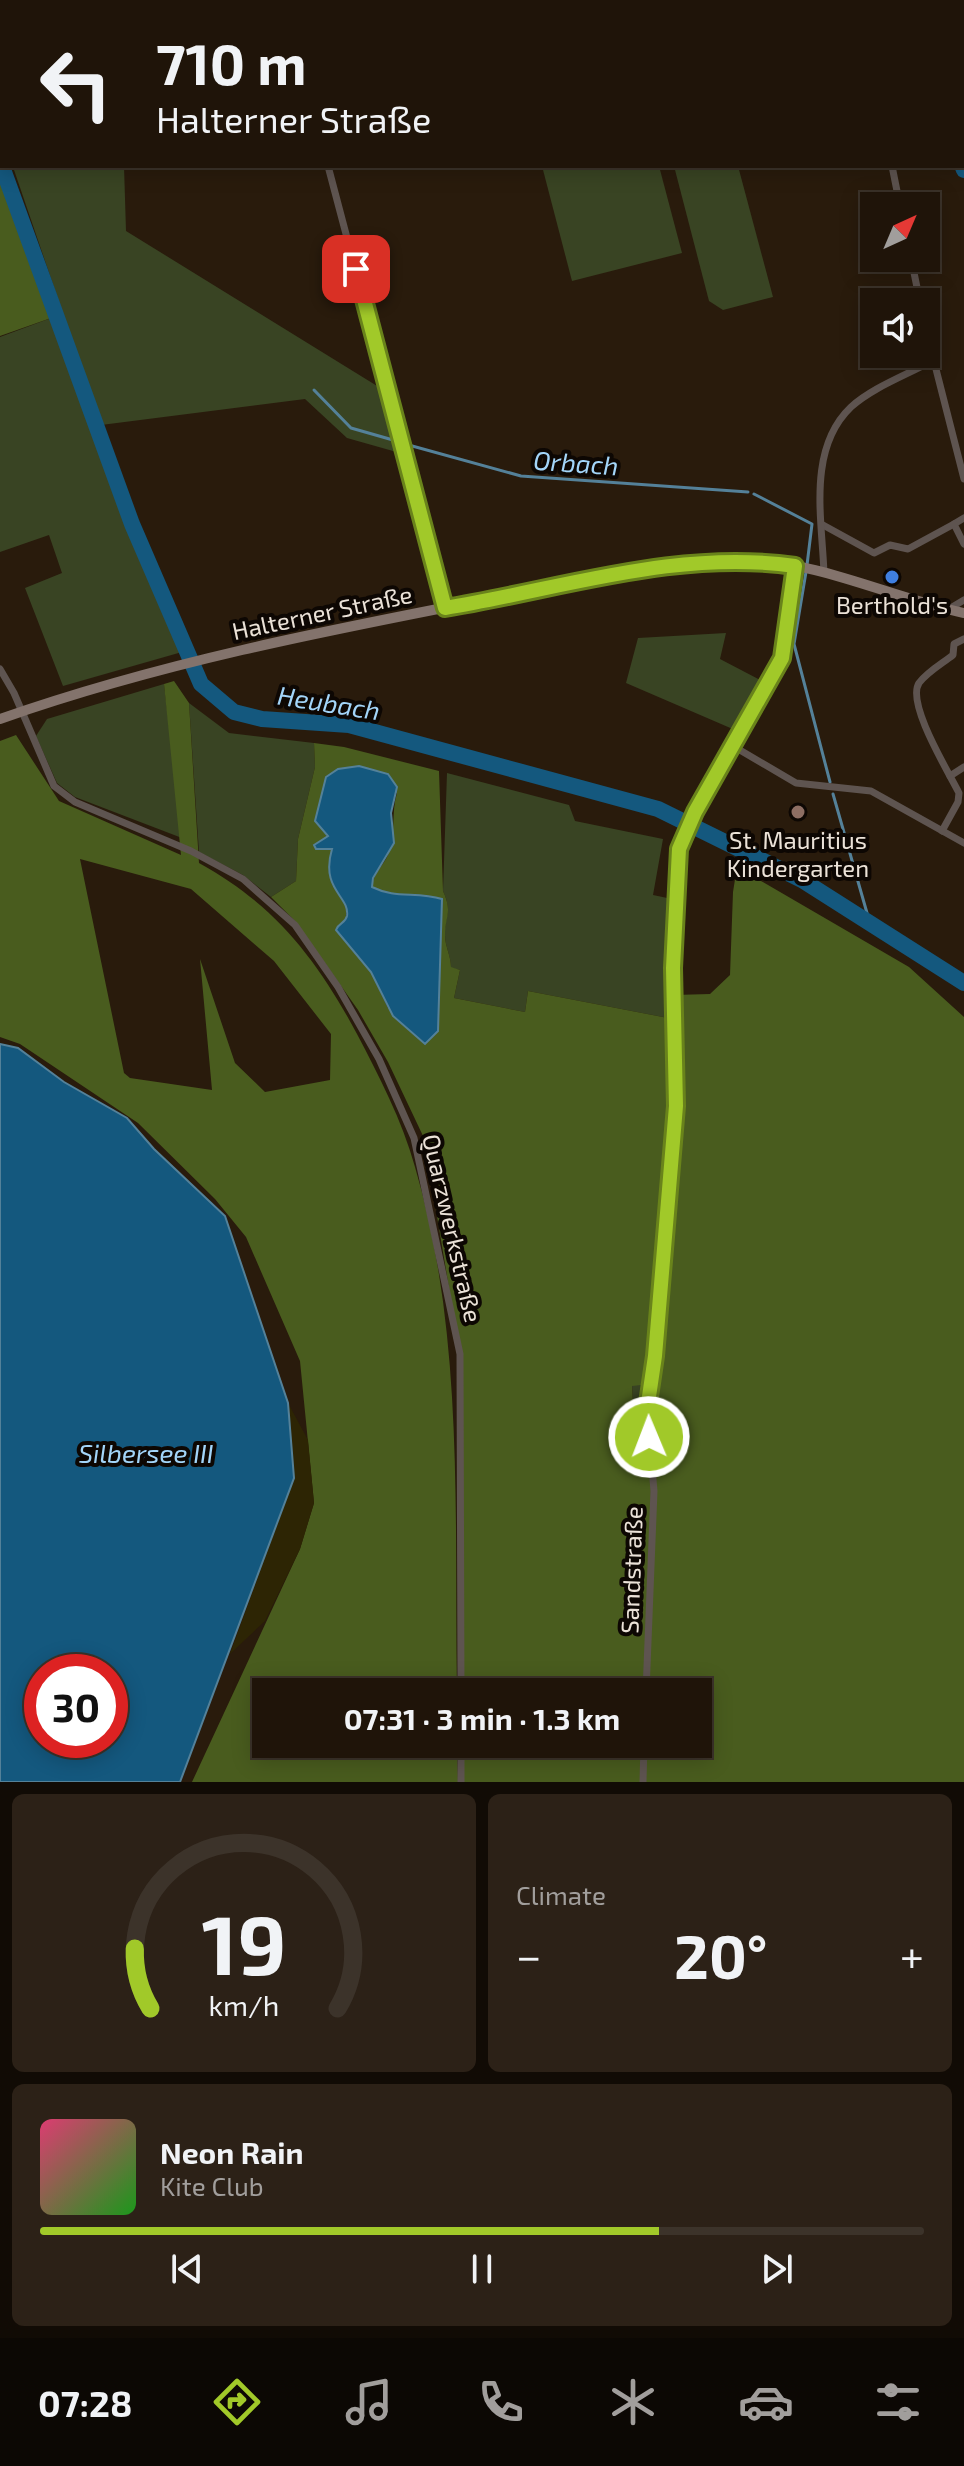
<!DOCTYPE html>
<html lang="en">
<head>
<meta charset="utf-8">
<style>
  body { margin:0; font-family:"Exo 2",sans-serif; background:#2c2117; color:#f1f3f6; height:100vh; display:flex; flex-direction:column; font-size:30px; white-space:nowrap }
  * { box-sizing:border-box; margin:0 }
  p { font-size:26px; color:#a19e9c }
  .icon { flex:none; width:44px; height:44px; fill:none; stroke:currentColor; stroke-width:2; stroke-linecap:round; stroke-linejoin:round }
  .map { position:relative; height:1782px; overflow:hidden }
  .panel { display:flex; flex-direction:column; gap:12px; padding:12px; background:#110b05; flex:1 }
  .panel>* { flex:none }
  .top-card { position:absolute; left:0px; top:0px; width:964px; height:168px; box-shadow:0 4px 20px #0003,0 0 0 2px #3c332a; background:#1f1409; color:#f1f3f6; overflow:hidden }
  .needle { width:52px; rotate:44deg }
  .fabs { position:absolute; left:860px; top:192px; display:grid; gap:16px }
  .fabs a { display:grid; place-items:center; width:80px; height:80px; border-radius:0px; background:#1f1409; box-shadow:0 4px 20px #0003,0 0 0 2px #3c332a; font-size:40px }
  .speed { position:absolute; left:24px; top:1654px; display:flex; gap:16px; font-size:40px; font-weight:700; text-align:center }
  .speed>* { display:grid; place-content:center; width:104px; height:104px; border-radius:50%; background:#1f1409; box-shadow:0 4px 20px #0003,0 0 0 2px #3c332a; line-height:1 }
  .speed .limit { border:12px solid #d22; background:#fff; color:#111 }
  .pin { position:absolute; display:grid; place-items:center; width:68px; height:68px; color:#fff; margin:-34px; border-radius:16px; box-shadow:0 4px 12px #0006 }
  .me { position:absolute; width:88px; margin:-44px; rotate:359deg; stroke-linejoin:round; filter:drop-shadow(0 0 6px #0008) }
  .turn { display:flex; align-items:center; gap:28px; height:168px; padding:0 24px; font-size:36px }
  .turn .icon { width:104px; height:104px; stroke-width:2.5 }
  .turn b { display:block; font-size:56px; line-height:68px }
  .big { font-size:60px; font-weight:700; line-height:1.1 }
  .panel .widget { flex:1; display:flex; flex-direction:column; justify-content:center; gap:12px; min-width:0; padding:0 28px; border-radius:12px; background:#2c2117 }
  .panel .dial { align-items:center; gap:0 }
  .dial svg { height:208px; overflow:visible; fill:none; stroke:#3c332a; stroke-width:7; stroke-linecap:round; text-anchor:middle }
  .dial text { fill:#f1f3f6; stroke:none }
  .song { display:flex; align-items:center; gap:24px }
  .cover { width:96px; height:96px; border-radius:12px; background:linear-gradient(135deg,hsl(340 70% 55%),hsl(120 70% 35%)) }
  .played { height:8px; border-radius:4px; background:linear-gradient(90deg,#a1c929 70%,#3c332a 70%) }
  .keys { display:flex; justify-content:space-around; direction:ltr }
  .heat { display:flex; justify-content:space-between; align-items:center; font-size:44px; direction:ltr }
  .panel .tiles { flex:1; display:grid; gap:12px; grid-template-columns:1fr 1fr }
  .widget:last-child { grid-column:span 2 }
  .trip { position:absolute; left:252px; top:1678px; width:460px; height:80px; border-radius:0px; background:#1f1409; box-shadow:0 4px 20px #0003,0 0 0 2px #3c332a; font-weight:700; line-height:80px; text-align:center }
  .tab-bar { display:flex; height:128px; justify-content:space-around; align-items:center; background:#0c0804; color:#a19e9c }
  .tab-bar .icon { width:56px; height:56px }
  .tab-bar .on { color:#a1c929 }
  .tab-bar b { font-size:36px; color:#f1f3f6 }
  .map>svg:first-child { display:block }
</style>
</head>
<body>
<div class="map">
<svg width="964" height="1782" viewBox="0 0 964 1782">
  <rect width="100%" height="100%" fill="#291b0c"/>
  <g fill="#394423">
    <polygon points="124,166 126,231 382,389 400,453 347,438 305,399 101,425 13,167"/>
    <polygon points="542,166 659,166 682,253 572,281"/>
    <polygon points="674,166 738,166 773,297 723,310 709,301"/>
    <polygon points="51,318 129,533 182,652 63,686 25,588 62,573 49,535 0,552 0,337"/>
    <polygon points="726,633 720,659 764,682 735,730 626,683 638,638"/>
    <polygon points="164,684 182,838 75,797 57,783 36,736 47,719"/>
    <polygon points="189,703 229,733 314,743 315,767 298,839 296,881 271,897 243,875 199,852"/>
    <path d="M 447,773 L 569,805 L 575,821 L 663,839 L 653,895 L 672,899 L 672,925 L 665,930 L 668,1018 L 528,991 L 525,1012 L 454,998 L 460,970 L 451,968 C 451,956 445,946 445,936 C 444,915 453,913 443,891 Z"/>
    <polygon points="655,1356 659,1421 654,1491 634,1419 632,1385 650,1383"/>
  </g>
  <g fill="#495c1e" fill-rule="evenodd">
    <polygon points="0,180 51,318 0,336"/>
    <path d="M 174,681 L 189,703 L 199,863 C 274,904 317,959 357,1034 C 379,1076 402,1120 415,1167 C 465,1336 454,1518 457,1692 L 266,1692 L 266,1744 L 457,1744 L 458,1782 L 192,1782 L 300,1549 L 314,1503 L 300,1361 L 246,1237 L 215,1199 L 138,1123 L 20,1044 L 0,1037 L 0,741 L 16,735 L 59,801 L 181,855 L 164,684 ZM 80,859 L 191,889 L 274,961 L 331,1034 L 330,1080 L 265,1092 L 235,1063 L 200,959 L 212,1090 L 130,1078 L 124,1073 Z"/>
    <path d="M 314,743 L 344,747 L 439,771 L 443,891 C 453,913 445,915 445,936 C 445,946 451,956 451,967 L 460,970 L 454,998 L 525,1012 L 528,991 L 668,1018 L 674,1013 L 674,995 L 710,994 L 730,975 L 733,892 L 737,867 L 909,967 L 964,1017 L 964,1782 L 461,1782 L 461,1744 L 698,1744 L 698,1692 L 461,1692 L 460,1354 L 424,1138 L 388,1062 L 358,1010 L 296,922 L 271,897 L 296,881 L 298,839 L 315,767 ZM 397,793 C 391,812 396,833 389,852 C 385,865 373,872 372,887 L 390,896 L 412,894 L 388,1008 L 371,972 L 336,930 L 346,920 L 346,904 L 341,898 L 332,849 L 319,850 L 320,841 L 326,839 L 327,832 ZM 655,1360 L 659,1421 L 653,1487 L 634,1419 L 632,1386 L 650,1384 Z"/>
  </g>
  <polygon fill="#2d2504" points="288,1403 308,1440 314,1503 300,1549 265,1621 230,1654 294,1478"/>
  <g fill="#14587e" stroke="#548199" stroke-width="2" fill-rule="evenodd">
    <path d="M 359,766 L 388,774 L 397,787 L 391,813 L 394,843 L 373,878 L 372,887 C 396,899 416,891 442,899 L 438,1031 L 425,1044 L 393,1016 L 371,972 L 336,930 C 339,922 345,924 347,916 C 350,896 320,890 332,849 L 316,849 L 314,845 L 328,836 L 315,821 L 326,777 L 338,769 Z"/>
    <path d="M 0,1044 L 18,1048 L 64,1082 L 127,1118 L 154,1149 L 225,1216 L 288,1403 L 294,1478 L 180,1782 L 0,1782 ZM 42,1672 L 110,1672 L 110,1740 L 42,1740 Z"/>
  </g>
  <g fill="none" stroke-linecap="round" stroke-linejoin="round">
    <g stroke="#548199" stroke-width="3">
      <polyline points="123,2 123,0"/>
      <polyline points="314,390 351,428 393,440"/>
      <polyline points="405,444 521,476 748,492"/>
      <polyline points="754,494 812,524 807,565"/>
      <polyline points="806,572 794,644 830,782"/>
      <polyline points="833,794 869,920"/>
    </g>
    <g stroke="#14587e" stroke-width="16">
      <polyline points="883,0 884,2"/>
      <polyline points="0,161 132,524 201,684 234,712 262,719 349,725 658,809 802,880 964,983"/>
      <polyline points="962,165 964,170"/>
    </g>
    <g stroke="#5e5450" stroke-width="7">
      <polyline points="282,0 283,2"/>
      <polyline points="833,0 834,2"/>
      <polyline points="673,2 681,0"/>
      <polyline points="328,166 445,608"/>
      <polyline points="892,166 900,206"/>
      <polyline points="911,258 920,302"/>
      <polyline points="926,330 964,479"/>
      <polyline points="964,518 954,524 964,544"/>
      <polyline points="823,525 874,553 890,545 908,549 954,524"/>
      <path d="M 824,573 C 822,519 807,449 851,407 C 873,387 907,375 932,361"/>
      <polyline points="949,609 964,600"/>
      <polyline points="0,669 14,693 54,786 75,802 191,851 243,879 295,925 338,987 379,1059 414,1138 460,1354 461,1692"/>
      <polyline points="733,746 796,783 871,791 964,843"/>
      <polyline points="950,776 964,767"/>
      <path d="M 942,831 L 958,802 L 959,793 C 948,771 906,703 919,683 C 927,672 943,663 953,655 L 954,644 L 964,639"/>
      <polyline points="646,1692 654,1491 647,1410 655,1356 676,1106 673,968 679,849 695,812 782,658 795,566"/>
      <polyline points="461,1744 461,1782"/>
      <polyline points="643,1782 644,1744"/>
    </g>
    <path stroke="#83736c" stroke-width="10" d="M 0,719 C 159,663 324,631 489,599 C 573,583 660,559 746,560 C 821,562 892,598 964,613"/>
  </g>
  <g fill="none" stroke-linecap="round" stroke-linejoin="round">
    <defs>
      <path id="route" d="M 356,269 L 445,608 C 561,589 677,549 795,566 L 782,658 L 695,812 L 679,849 L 673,968 L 676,1106 L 655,1356 L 647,1410 L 649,1437"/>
    </defs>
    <use href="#route" stroke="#69831b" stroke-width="20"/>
    <use href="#route" stroke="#a1c929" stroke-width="14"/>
  </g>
  <circle fill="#3f7fe0" stroke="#0d0703" stroke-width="3" cx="892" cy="577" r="8"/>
  <circle fill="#8d6e63" stroke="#0d0703" stroke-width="3" cx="798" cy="812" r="8"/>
  <g text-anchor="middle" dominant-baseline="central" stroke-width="8" stroke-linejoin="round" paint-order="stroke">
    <g font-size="24" fill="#ebe2d8" stroke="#0d0703">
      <text x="892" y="604">Berthold's</text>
      <text x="798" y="839">St. Mauritius<tspan x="798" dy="28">Kindergarten</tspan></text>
    </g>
    <g font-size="24" fill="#ebe2d8" stroke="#0d0703">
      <text transform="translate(322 612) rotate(-12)">Halterner Straße</text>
      <text transform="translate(453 1228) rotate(77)">Quarzwerkstraße</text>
      <text transform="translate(631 1570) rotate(-88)">Sandstraße</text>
    </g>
    <g font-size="26" font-style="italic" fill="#a3d5f9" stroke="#0d0703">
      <text transform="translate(576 462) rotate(4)">Orbach</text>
      <text transform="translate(329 702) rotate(9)">Heubach</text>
      <text x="146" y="1452">Silbersee III</text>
    </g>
  </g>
</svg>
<div class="fabs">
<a><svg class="needle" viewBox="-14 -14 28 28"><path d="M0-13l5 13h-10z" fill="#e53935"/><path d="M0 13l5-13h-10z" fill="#a19e9c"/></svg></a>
<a><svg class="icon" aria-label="sound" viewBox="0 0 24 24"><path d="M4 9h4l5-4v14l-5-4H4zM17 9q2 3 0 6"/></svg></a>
</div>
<div class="speed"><div class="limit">30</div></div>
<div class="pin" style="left:356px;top:269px;background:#d93025"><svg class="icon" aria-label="arrive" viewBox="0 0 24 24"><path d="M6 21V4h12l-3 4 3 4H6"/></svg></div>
<svg class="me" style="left:649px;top:1437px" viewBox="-20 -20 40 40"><circle r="17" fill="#a1c929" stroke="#fff" stroke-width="3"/><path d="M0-11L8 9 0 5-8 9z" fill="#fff"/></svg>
<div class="trip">07:31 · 3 min · 1.3 km</div>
<div class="top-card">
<div class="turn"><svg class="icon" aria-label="left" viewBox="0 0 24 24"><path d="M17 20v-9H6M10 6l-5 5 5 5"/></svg><div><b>710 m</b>Halterner Straße</div></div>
</div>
</div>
<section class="panel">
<div class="tiles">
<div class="widget dial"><svg viewBox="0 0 100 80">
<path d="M14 69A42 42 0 1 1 86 69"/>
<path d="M14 69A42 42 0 0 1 8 46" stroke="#a1c929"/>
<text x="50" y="56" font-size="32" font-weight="700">19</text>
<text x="50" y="72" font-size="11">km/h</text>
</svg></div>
<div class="widget"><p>Climate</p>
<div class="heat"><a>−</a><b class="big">20°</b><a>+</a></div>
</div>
<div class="widget">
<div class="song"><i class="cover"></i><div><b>Neon Rain</b><p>Kite Club</p></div></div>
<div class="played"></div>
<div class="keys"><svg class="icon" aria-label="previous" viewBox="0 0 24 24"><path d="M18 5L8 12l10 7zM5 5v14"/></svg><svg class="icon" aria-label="pause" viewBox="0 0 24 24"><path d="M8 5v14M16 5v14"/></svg><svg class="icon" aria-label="next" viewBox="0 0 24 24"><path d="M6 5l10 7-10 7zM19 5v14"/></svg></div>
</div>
</div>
</section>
<nav class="tab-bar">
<b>07:28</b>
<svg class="icon on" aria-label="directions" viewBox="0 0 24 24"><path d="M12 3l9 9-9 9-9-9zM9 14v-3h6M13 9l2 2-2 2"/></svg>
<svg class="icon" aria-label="music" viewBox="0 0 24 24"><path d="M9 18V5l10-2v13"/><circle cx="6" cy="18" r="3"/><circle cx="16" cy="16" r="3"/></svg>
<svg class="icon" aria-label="phone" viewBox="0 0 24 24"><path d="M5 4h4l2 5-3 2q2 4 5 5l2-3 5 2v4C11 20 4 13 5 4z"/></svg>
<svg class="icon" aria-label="climate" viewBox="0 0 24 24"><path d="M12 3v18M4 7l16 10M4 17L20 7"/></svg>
<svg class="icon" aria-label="car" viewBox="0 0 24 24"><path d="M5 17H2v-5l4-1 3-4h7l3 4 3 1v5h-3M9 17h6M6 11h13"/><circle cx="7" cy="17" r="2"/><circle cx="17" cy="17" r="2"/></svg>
<svg class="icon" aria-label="filters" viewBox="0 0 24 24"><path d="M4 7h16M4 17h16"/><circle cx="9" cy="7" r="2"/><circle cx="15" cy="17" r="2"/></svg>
</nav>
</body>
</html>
